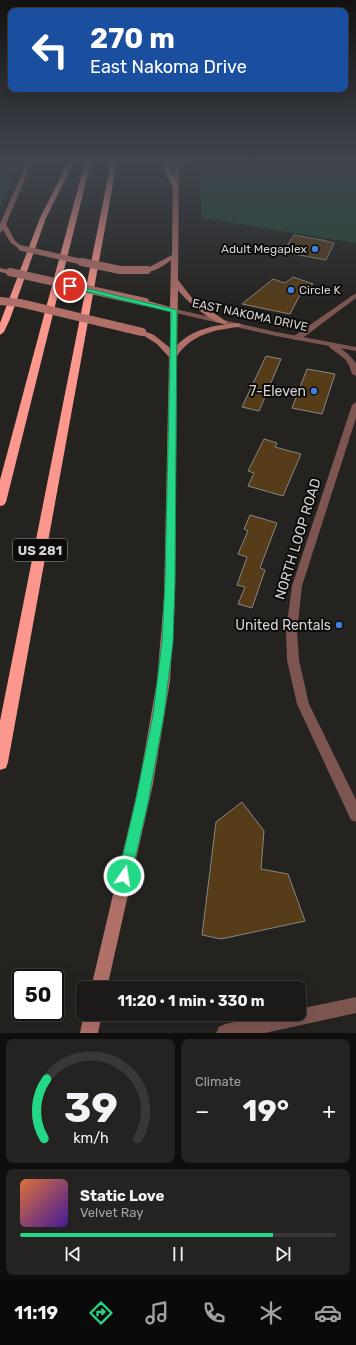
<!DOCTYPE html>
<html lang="en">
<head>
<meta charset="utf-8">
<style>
  body { margin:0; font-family:Rubik,sans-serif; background:#252321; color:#f1f3f6; height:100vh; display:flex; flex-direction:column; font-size:15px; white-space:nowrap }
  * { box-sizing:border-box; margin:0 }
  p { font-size:13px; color:#a0a1a2 }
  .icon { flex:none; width:22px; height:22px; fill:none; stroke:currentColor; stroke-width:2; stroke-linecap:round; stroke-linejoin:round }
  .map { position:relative; height:1033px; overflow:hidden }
  .side { display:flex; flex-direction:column; gap:6px; padding:6px; background:#0f0e0d; flex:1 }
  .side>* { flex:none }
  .top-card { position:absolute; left:8px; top:8px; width:340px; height:84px; border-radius:8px; box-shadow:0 4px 16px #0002,0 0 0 1px #3a3837; background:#1a4fa0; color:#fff; overflow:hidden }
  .speed { position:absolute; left:12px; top:969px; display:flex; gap:8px; font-size:20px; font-weight:700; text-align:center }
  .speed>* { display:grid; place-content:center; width:52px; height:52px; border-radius:50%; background:#1c1a18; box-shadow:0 4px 16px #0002,0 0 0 1px #3a3837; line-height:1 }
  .speed .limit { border:2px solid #111; border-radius:6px; background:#fff; color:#111 }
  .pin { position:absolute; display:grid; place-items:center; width:34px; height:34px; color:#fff; margin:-17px; border:2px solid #fff; border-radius:50%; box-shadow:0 1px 4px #0007 }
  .me { position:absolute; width:44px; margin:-22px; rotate:13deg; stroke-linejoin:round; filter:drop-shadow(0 0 3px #0008) }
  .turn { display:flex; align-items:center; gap:14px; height:84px; padding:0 16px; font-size:18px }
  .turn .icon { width:52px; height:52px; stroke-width:2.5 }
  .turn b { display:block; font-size:28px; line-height:34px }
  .big { font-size:30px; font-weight:700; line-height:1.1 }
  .side .tile { flex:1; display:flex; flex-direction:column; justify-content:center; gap:6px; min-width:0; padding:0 14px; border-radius:8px; background:#252321 }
  .side .dial { align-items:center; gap:0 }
  .dial svg { height:104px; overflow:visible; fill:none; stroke:#3a3837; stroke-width:7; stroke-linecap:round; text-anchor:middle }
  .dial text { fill:#f1f3f6; stroke:none }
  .song { display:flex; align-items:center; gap:12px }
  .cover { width:48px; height:48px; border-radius:6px; background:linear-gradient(135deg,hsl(20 70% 55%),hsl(260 70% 35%)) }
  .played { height:4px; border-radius:2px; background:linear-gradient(90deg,#23d886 80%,#3a3837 80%) }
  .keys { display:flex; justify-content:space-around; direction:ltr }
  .heat { display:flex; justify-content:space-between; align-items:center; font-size:22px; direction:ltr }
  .side .tiles { flex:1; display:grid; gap:6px; grid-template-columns:1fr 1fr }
  .tile:last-child { grid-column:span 2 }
  .trip { position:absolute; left:76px; top:981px; width:230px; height:40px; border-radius:8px; background:#1c1a18; box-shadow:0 4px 16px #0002,0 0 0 1px #3a3837; font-weight:700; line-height:40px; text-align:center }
  .dock { display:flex; height:64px; justify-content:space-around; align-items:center; background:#0b0a0a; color:#a0a1a2 }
  .dock .icon { width:28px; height:28px }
  .dock .on { color:#23d886 }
  .dock b { font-size:18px; color:#f1f3f6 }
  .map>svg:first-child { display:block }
</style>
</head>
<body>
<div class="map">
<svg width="356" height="1033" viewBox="0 0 356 1033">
  <rect width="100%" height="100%" fill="#252320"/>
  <g fill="#224935">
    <polygon points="0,162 20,162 0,207"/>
    <polygon points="199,162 356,162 356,243 202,218"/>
  </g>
  <g fill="#563c19" stroke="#888683">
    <polygon points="294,235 322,240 334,243 326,260 283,252"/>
    <polygon points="293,277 313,284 301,293 290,314 242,304 273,279 285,283"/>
    <polygon points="266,356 281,359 259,411 242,407"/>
    <polygon points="307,369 335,374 322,414 292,408"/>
    <polygon points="264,439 277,443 275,447 301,454 283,496 248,486 254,473 248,471"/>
    <polygon points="250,515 277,523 260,568 265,570 252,608 238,604 245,587 237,585 247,557 238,554 248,531 244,529"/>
    <polygon points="242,802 264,831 261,869 288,874 305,921 221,939 202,935 216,822"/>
  </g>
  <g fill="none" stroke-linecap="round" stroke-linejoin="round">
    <g fill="#7d5550" fill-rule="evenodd">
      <polygon points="356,293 356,298 300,340 294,340 294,336"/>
      <polygon points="329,343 335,343 350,356 356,363 356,376 352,374 349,365 345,359 329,347"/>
      <polygon points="356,402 356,418 302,586 297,631 299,660 309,704 356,800 356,822 351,820 297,704 287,660 286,631 292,586 352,405"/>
      <polygon points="356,997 356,1013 265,1033 216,1033 219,1027 225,1024 274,1014 299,1014 299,1009"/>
    </g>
    <polygon fill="#7d5550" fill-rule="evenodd" points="171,308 276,332 356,347 356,351 276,336 171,312"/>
    <g fill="#b07068" fill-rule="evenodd">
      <polygon points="27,162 32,162 6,224 15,241 24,248 21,250 11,243 3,230 0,233 0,224"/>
      <path d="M 173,162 L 179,162 L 178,280 L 192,298 L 227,322 L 226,324 C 214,325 185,300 178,290 L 177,345 C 194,328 216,325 238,323 L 242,325 L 238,327 C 214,330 192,334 177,356 L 175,598 L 170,681 L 153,784 L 107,988 L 91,988 L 139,784 L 157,681 L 164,598 L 169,357 L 157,344 L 138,332 L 142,330 L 154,335 L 170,348 L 170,311 L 142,302 L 145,300 L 170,307 L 171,260 C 165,265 151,275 144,270 L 172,255 Z"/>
      <polygon points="0,268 12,271 13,272 10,274 0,272"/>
      <polygon points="84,1014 102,1014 98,1033 80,1033"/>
    </g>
    <g fill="#fb978c" fill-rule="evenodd">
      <polygon points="68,162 74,162 46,218 10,319 4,332 0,335 0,323 40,218"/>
      <polygon points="85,162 91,162 6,502 4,505 0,506 0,480"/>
      <polygon points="111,162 117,162 8,762 6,768 0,770 0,721"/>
      <polygon points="162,162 168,162 171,173 179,187 178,188 173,187 165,173"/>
    </g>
    <polyline stroke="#b07068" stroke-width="5.5" points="21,248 87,263"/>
    <g stroke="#b07068" stroke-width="8">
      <polyline points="82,262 120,270 147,270"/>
      <polyline points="10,272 145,302"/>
      <polyline points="0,301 20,303 142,332"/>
    </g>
  </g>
  <linearGradient id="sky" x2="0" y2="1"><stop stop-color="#141312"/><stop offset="0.53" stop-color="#40454e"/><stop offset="1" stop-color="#40454e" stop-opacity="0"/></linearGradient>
  <rect width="356" height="307" fill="url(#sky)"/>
  <polygon fill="#23d886" stroke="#178c57" points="68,284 177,310 175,581 173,642 164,715 148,803 131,876 129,881 124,883 120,881 118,876 135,803 153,715 162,642 165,581 171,312 68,287"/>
  <g fill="#3f7fe0" stroke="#0d0c0b" stroke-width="1.5">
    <circle cx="315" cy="249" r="4"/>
    <circle cx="291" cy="290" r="4"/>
    <circle cx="314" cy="391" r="4"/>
    <circle cx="339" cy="625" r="4"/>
  </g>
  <g text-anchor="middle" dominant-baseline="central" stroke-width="4" stroke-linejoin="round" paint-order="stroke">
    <g font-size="12" fill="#d4d3d1" stroke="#0d0c0b" text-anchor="end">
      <text x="307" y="249">Adult Megaplex</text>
      <text x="299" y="290" text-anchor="start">Circle K</text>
    </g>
    <g font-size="12" fill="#d4d3d1" stroke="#0d0c0b">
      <text transform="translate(250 315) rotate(12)">EAST NAKOMA DRIVE</text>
    </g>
    <rect fill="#0d0c0b" stroke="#989796" stroke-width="1" x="13" y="539" width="54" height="22" rx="3"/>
    <g font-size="13" font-weight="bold" fill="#d4d3d1">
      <text x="40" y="550">US 281</text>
    </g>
    <g font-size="14" fill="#d4d3d1" stroke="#0d0c0b" text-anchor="end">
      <text x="306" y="391">7-Eleven</text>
      <text x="331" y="625">United Rentals</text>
    </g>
    <g font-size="14" fill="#d4d3d1" stroke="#0d0c0b">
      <text transform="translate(298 539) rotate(-73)">NORTH LOOP ROAD</text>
    </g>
  </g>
</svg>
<div class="speed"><div class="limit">50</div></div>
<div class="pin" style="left:70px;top:286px;background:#d93025"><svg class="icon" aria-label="arrive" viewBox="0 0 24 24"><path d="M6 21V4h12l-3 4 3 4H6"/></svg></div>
<svg class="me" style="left:124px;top:876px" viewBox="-20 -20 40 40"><circle r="17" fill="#23d886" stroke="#fff" stroke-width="3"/><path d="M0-11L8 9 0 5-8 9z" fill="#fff"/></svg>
<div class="trip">11:20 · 1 min · 330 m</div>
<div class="top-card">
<div class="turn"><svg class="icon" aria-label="left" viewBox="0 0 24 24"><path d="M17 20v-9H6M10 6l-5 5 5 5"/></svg><div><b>270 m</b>East Nakoma Drive</div></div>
</div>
</div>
<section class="side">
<div class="tiles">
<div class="tile dial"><svg viewBox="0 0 100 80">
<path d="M14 69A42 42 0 1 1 86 69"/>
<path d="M14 69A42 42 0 0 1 16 23" stroke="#23d886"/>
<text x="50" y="56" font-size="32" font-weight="700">39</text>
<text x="50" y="72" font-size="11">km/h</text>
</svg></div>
<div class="tile"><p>Climate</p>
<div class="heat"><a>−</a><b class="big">19°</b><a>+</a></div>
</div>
<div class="tile">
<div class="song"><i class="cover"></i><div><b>Static Love</b><p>Velvet Ray</p></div></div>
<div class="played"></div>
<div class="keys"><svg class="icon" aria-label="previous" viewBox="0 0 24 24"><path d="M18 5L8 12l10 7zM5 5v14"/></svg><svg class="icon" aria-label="pause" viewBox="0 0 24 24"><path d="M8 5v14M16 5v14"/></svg><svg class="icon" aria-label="next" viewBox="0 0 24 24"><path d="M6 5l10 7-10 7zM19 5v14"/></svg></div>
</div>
</div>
</section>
<nav class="dock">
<b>11:19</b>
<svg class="icon on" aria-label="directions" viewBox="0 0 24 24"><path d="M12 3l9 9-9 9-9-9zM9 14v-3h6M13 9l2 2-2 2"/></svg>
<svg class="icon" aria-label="music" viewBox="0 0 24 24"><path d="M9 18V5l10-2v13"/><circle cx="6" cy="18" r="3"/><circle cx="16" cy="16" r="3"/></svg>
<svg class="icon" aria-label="phone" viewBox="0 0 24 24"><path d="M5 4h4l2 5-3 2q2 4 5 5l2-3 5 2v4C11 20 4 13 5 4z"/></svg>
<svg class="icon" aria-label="climate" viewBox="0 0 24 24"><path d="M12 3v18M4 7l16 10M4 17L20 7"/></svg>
<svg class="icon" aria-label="car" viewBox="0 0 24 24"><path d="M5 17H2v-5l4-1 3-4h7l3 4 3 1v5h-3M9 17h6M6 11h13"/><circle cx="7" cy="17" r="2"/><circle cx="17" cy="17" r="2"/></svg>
</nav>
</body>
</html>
